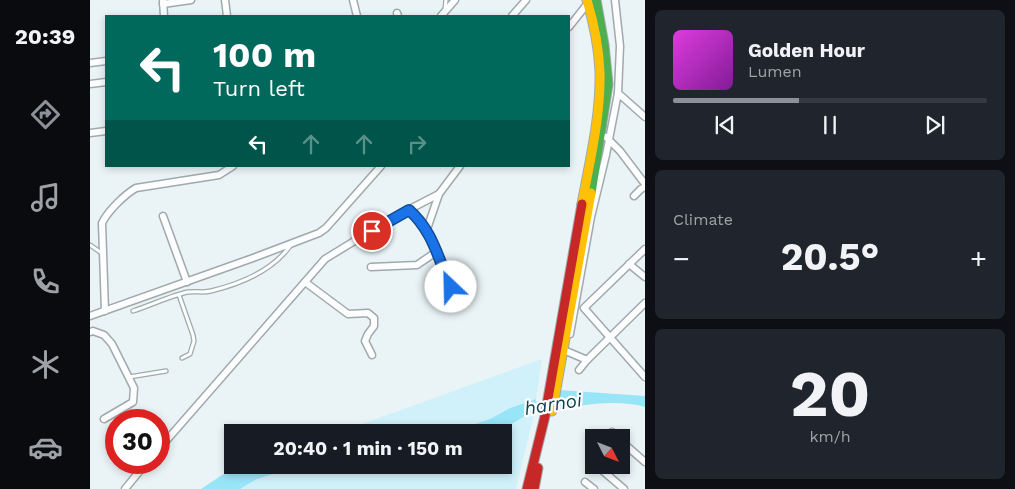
<!DOCTYPE html>
<html lang="en">
<head>
<meta charset="utf-8">
<style>
  body { margin:0; font-family:"Work Sans",sans-serif; background:#20242c; color:#f1f3f6; height:100vh; display:flex; flex-direction:column; font-size:19px; white-space:nowrap }
  * { box-sizing:border-box; margin:0 }
  p { font-size:16px; color:#9ea1a6 }
  .icon { flex:none; width:28px; height:28px; fill:none; stroke:currentColor; stroke-width:2; stroke-linecap:round; stroke-linejoin:round }
  .map { position:relative; flex:1; overflow:hidden }
  .drawer { display:flex; flex-direction:column; gap:10px; padding:10px; background:#0d0f14; width:370px }
  .drawer>* { flex:none }
  .hud { position:absolute; left:15px; top:15px; width:465px; height:152px; border-radius:0px; box-shadow:0 2px 8px #0003; background:#00695c; color:#fff; overflow:hidden }
  .needle { width:32px; rotate:132deg }
  .controls { position:absolute; left:495px; top:429px; display:grid; gap:10px }
  .controls a { display:grid; place-items:center; width:45px; height:45px; border-radius:0px; background:#171b24; box-shadow:0 2px 8px #0003; font-size:25px }
  .speed { position:absolute; left:15px; top:409px; display:flex; gap:10px; font-size:25px; font-weight:700; text-align:center }
  .speed>* { display:grid; place-content:center; width:65px; height:65px; border-radius:50%; background:#171b24; box-shadow:0 2px 8px #0003; line-height:1 }
  .speed .limit { border:8px solid #d22; background:#fff; color:#111 }
  .pin { position:absolute; display:grid; place-items:center; width:42px; height:42px; color:#fff; margin:-21px; border:2px solid #fff; border-radius:50%; box-shadow:0 1px 5px #0007 }
  .me { position:absolute; width:55px; margin:-28px; rotate:336deg; stroke-linejoin:round; filter:drop-shadow(0 0 4px #0008) }
  .turn { display:flex; align-items:center; gap:18px; height:105px; padding:0 25px; font-size:22px }
  .turn .icon { width:65px; height:65px; stroke-width:2.5 }
  .turn b { display:block; font-size:35px; line-height:42px }
  .lanes { display:flex; align-items:center; height:48px; padding:0 25px; background:#0003; justify-content:center; gap:25px; direction:ltr }
  .lanes .off { opacity:.35 }
  .big { font-size:38px; font-weight:700; line-height:1.1 }
  .drawer .widget { flex:1; display:flex; flex-direction:column; justify-content:center; gap:8px; min-width:0; padding:0 18px; border-radius:8px; background:#20242c }
  .drawer .dial { align-items:center; gap:0 }
  .dial b { font-size:65px; line-height:1 }
  .song { display:flex; align-items:center; gap:15px }
  .cover { width:60px; height:60px; border-radius:8px; background:linear-gradient(135deg,hsl(300 70% 55%),hsl(290 70% 35%)) }
  .played { height:5px; border-radius:2px; background:linear-gradient(90deg,#8c9099 40%,#363941 40%) }
  .keys { display:flex; justify-content:space-around; direction:ltr }
  .heat { display:flex; justify-content:space-between; align-items:center; font-size:28px; direction:ltr }
  .trip { position:absolute; left:134px; top:424px; width:288px; height:50px; border-radius:0px; background:#171b24; box-shadow:0 2px 8px #0003; font-weight:700; line-height:50px; text-align:center }
  main { display:flex; flex:1; min-height:0 }
  .tabs { display:flex; flex-direction:column; width:90px; justify-content:space-around; align-items:center; background:#090b0e; color:#9ea1a6 }
  .tabs .icon { width:35px; height:35px }
  .tabs .selected { color:#8c9099 }
  .tabs b { font-size:22px; color:#f1f3f6 }
  .map>svg:first-child { display:block }
</style>
</head>
<body>
<main>
<nav class="tabs">
<b>20:39</b>
<svg class="icon selected" aria-label="directions" viewBox="0 0 24 24"><path d="M12 3l9 9-9 9-9-9zM9 14v-3h6M13 9l2 2-2 2"/></svg>
<svg class="icon" aria-label="music" viewBox="0 0 24 24"><path d="M9 18V5l10-2v13"/><circle cx="6" cy="18" r="3"/><circle cx="16" cy="16" r="3"/></svg>
<svg class="icon" aria-label="phone" viewBox="0 0 24 24"><path d="M5 4h4l2 5-3 2q2 4 5 5l2-3 5 2v4C11 20 4 13 5 4z"/></svg>
<svg class="icon" aria-label="climate" viewBox="0 0 24 24"><path d="M12 3v18M4 7l16 10M4 17L20 7"/></svg>
<svg class="icon" aria-label="car" viewBox="0 0 24 24"><path d="M5 17H2v-5l4-1 3-4h7l3 4 3 1v5h-3M9 17h6M6 11h13"/><circle cx="7" cy="17" r="2"/><circle cx="17" cy="17" r="2"/></svg>
</nav>
<div class="map">
<svg width="555" height="489" viewBox="0 0 555 489">
  <rect width="100%" height="100%" fill="#eaf4f7"/>
  <g fill="#d0f1fa">
    <polygon points="452,359 446,399 420,408 400,419 360,432 250,432"/>
    <polygon points="445,410 426,489 150,489 167,479 212,465 412,465 412,432 394,432 418,426"/>
  </g>
  <g fill="#98e5f8">
    <path d="M 469,390 L 555,396 L 555,407 C 526,399 494,405 465,410 Z"/>
    <polygon points="446,399 445,410 418,426 394,432 360,432 400,419 420,408"/>
    <polygon points="162,465 212,465 167,479 150,489 111,489 132,475"/>
  </g>
  <g fill="none" stroke-linecap="round" stroke-linejoin="round">
    <polyline stroke="#98e5f8" stroke-width="2" points="444,403 454,402"/>
    <defs>
      <g id="lane">
        <polyline points="355,9 356,0"/>
        <polyline points="0,245 13,254"/>
        <polyline points="89,295 103,335 104,341 100,354 92,358"/>
        <path d="M 43,311 C 59,306 82,295 98,292 C 106,291 114,293 121,291 C 150,284 182,271 200,246"/>
        <polyline points="39,377 76,371"/>
      </g>
      <g id="street">
        <polyline points="73,0 74,16"/>
        <polyline points="135,0 137,16"/>
        <polyline points="263,0 267,16"/>
        <polyline points="73,4 101,0"/>
        <polyline points="307,13 308,16"/>
        <polyline points="351,16 365,0"/>
        <polyline points="422,16 436,0"/>
        <polyline points="479,27 498,3"/>
        <polyline points="0,63 16,61"/>
        <polyline points="0,84 16,82"/>
        <polyline points="528,93 555,117"/>
        <polyline points="0,133 16,131"/>
        <polyline points="516,137 530,151 555,184"/>
        <polyline points="544,196 551,189 555,187"/>
        <path d="M 319,210 C 326,216 333,222 337,230 C 349,253 352,282 373,298"/>
        <polyline points="73,216 97,282"/>
        <polyline points="337,229 349,194"/>
        <polyline points="555,249 494,308 555,377"/>
        <polyline points="539,264 555,277"/>
        <polyline points="281,267 327,265 346,252"/>
        <polyline points="215,282 258,314 278,313 284,318 284,326 278,334 275,341 282,355"/>
        <path d="M 15,311 L 12,223 C 18,211 34,195 46,188 L 129,175 L 143,166"/>
        <polyline points="0,316 163,258 229,233 236,228 291,166"/>
        <polyline points="0,332 3,331 14,335 22,344 44,388 43,402 14,419"/>
        <polyline points="480,334 501,217 516,155 528,93 530,46 525,0"/>
        <polyline points="476,351 497,360"/>
        <polyline points="489,370 497,360 555,303"/>
        <polyline points="522,432 528,438"/>
        <polyline points="531,441 555,462"/>
        <polyline points="69,449 235,259 297,221 349,194 370,166"/>
        <polyline points="506,465 534,489"/>
        <polyline points="495,482 504,489"/>
        <polyline points="35,489 57,462"/>
      </g>
      <polyline id="fast" points="501,193 518,84 514,45 506,0"/>
      <g id="slow">
        <path d="M 492,204 C 500,161 511,116 510,72 C 509,47 504,23 497,0"/>
        <polyline points="462,411 501,193"/>
      </g>
      <g id="jam">
        <polyline points="437,489 455,416 492,204"/>
        <polyline points="444,489 448,468"/>
      </g>
    </defs>
    <use href="#lane" stroke="#a1a9ab" stroke-width="5.5"/>
    <use href="#street" stroke="#a1a9ab" stroke-width="9"/>
    <use href="#fast" stroke="#a1a9ab" stroke-width="11"/>
    <use href="#slow" stroke="#a1a9ab" stroke-width="11"/>
    <use href="#jam" stroke="#a1a9ab" stroke-width="11"/>
    <use href="#lane" stroke="#fcfdfe" stroke-width="3"/>
    <use href="#street" stroke="#fcfdfe" stroke-width="6"/>
    <use href="#fast" stroke="#4caf50" stroke-width="9"/>
    <use href="#slow" stroke="#ffc107" stroke-width="9"/>
    <use href="#jam" stroke="#c62828" stroke-width="9"/>
  </g>
  <g fill="none" stroke-linecap="round" stroke-linejoin="round">
    <defs>
      <path id="route" d="M 282,231 L 319,210 C 343,231 348,259 361,287"/>
    </defs>
    <use href="#route" stroke="#114b97" stroke-width="12"/>
    <use href="#route" stroke="#1a73e8" stroke-width="9"/>
  </g>
  <g text-anchor="middle" dominant-baseline="central" stroke-width="4.5" stroke-linejoin="round" paint-order="stroke">
    <g font-size="19" font-style="italic" fill="#12424d" stroke="#fff">
      <text transform="translate(463 404) rotate(-9)">harnoi</text>
    </g>
  </g>
</svg>
<div class="controls">
<a><svg class="needle" viewBox="-14 -14 28 28"><path d="M0-13l5 13h-10z" fill="#e53935"/><path d="M0 13l5-13h-10z" fill="#9ea1a6"/></svg></a>
</div>
<div class="speed"><div class="limit">30</div></div>
<div class="pin" style="left:282px;top:231px;background:#d93025"><svg class="icon" aria-label="arrive" viewBox="0 0 24 24"><path d="M6 21V4h12l-3 4 3 4H6"/></svg></div>
<svg class="me" style="left:361px;top:287px" viewBox="-20 -20 40 40"><circle r="19" fill="#fff"/><path d="M0-13L10 11 0 6-10 11z" fill="#1a73e8"/></svg>
<div class="trip">20:40 · 1 min · 150 m</div>
<div class="hud">
<div class="turn"><svg class="icon" aria-label="left" viewBox="0 0 24 24"><path d="M17 20v-9H6M10 6l-5 5 5 5"/></svg><div><b>100 m</b>Turn left</div></div>
<div class="lanes"><svg class="icon" aria-label="left" viewBox="0 0 24 24"><path d="M17 20v-9H6M10 6l-5 5 5 5"/></svg><svg class="icon off" aria-label="ahead" viewBox="0 0 24 24"><path d="M12 20V5M6 11l6-6 6 6"/></svg><svg class="icon off" aria-label="ahead" viewBox="0 0 24 24"><path d="M12 20V5M6 11l6-6 6 6"/></svg><svg class="icon off" aria-label="right" viewBox="0 0 24 24"><path d="M7 20v-9h11M14 6l5 5-5 5"/></svg></div>
</div>
</div>
<section class="drawer">
<div class="widget">
<div class="song"><i class="cover"></i><div><b>Golden Hour</b><p>Lumen</p></div></div>
<div class="played"></div>
<div class="keys"><svg class="icon" aria-label="previous" viewBox="0 0 24 24"><path d="M18 5L8 12l10 7zM5 5v14"/></svg><svg class="icon" aria-label="pause" viewBox="0 0 24 24"><path d="M8 5v14M16 5v14"/></svg><svg class="icon" aria-label="next" viewBox="0 0 24 24"><path d="M6 5l10 7-10 7zM19 5v14"/></svg></div>
</div>
<div class="widget"><p>Climate</p>
<div class="heat"><a>−</a><b class="big">20.5°</b><a>+</a></div>
</div>
<div class="widget dial"><b>20</b><p>km/h</p></div>
</section>
</main>
</body>
</html>
